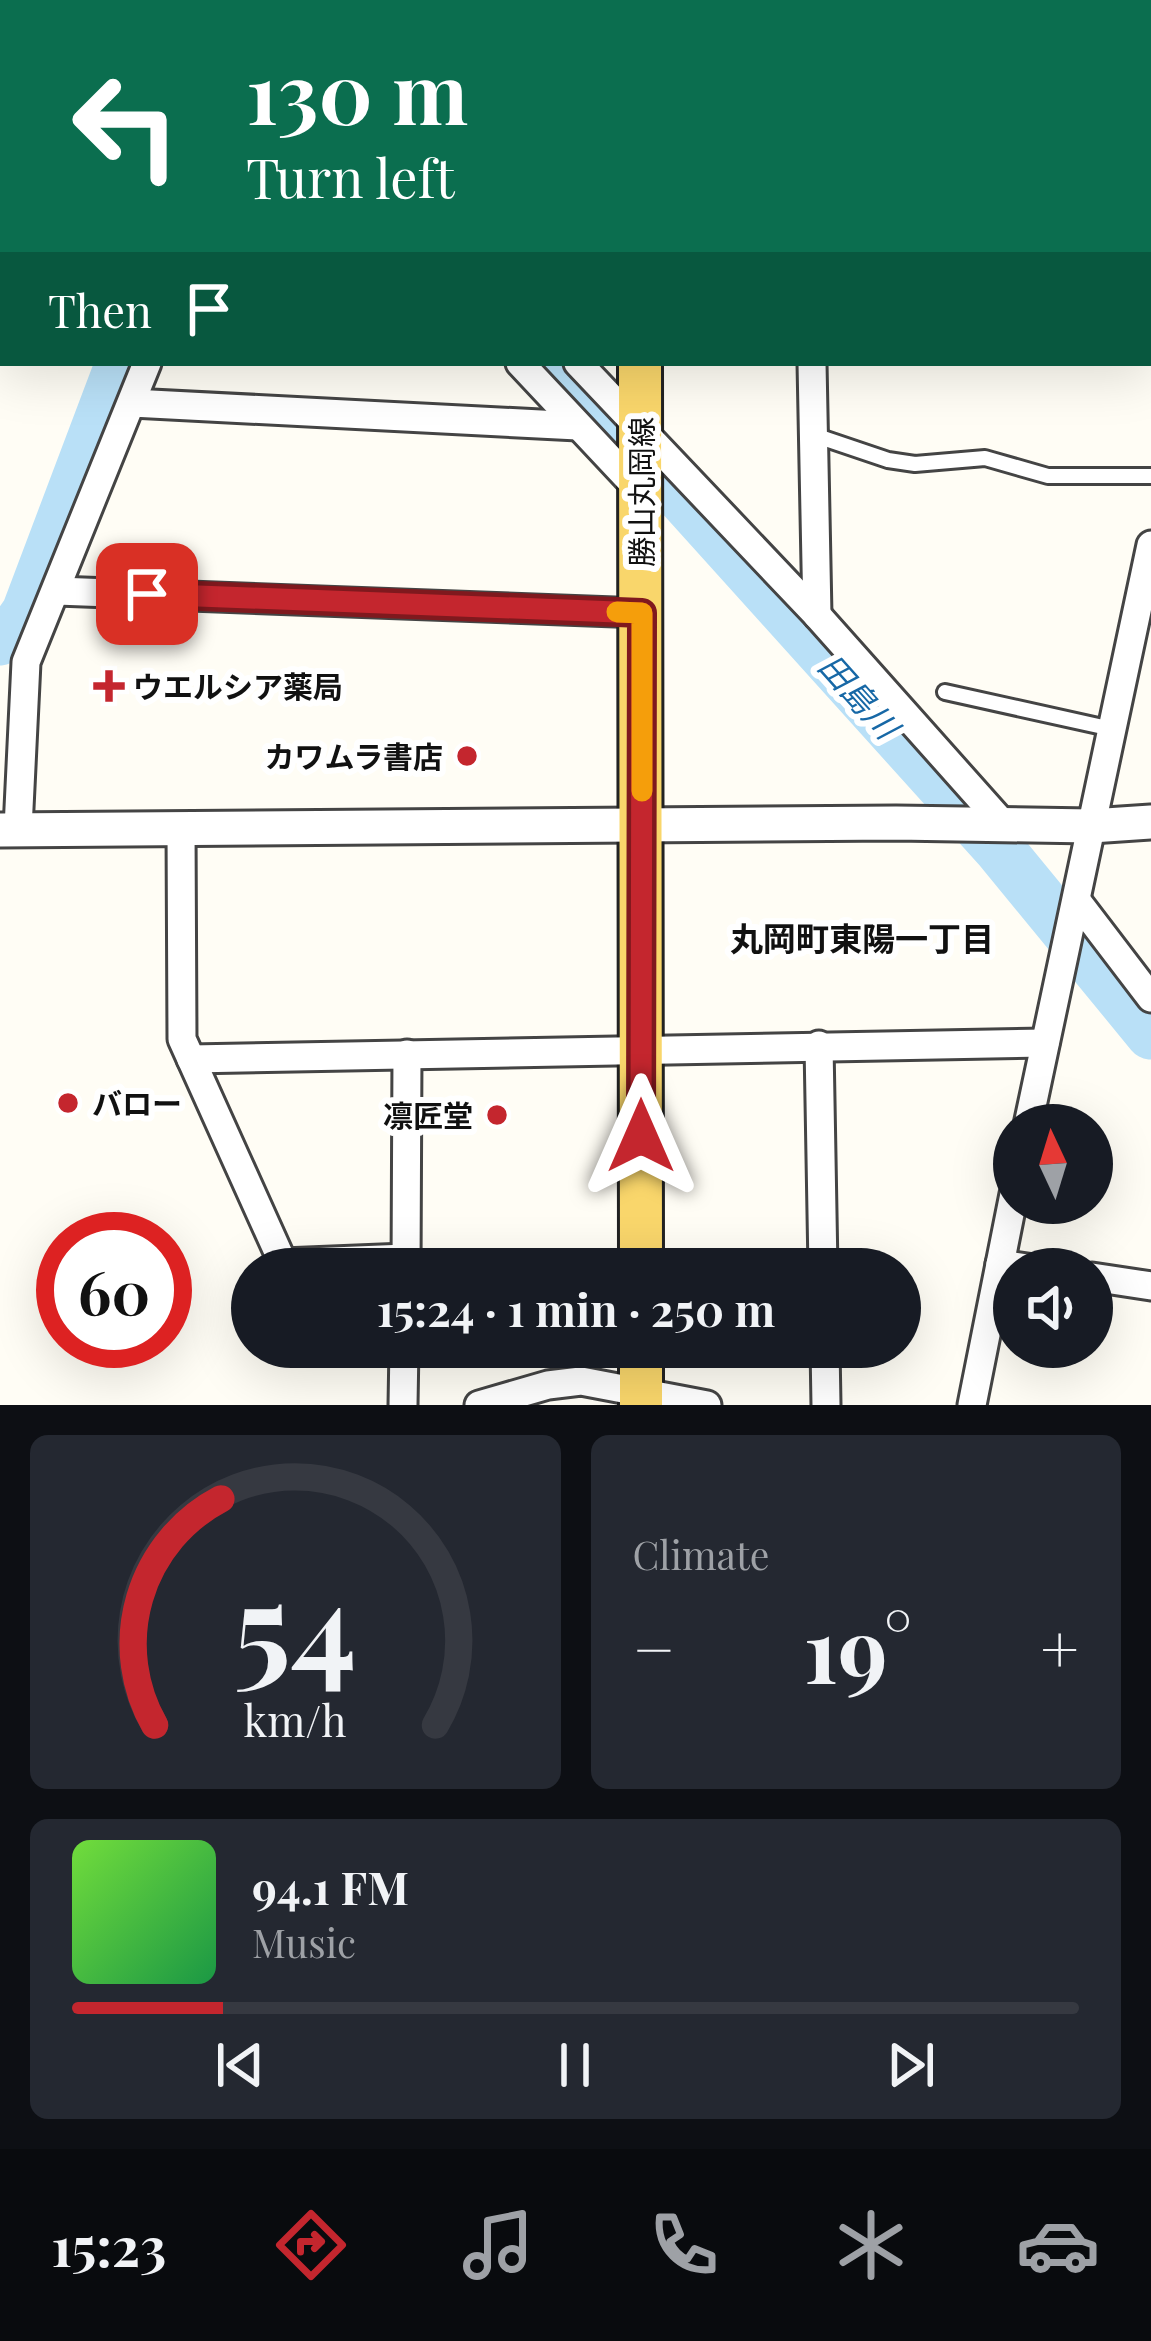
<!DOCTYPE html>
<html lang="en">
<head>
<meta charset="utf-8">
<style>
  body { margin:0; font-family:"Playfair Display","Noto Sans JP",serif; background:#242831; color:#f1f3f6; height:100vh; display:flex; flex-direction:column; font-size:45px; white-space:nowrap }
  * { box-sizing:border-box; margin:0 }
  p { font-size:39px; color:#9ea1a6 }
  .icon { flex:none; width:66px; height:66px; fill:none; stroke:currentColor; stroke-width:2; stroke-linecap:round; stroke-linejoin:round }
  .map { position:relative; height:1405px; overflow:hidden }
  .drawer { display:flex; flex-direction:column; gap:30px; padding:30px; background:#0d0f14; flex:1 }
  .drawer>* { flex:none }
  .hud { position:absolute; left:0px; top:0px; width:1152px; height:366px; box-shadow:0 12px 48px #0002; background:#0b6e4f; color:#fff; overflow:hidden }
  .needle { width:78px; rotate:356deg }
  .tools { position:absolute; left:993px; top:1104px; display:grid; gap:24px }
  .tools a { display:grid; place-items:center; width:120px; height:120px; border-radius:50%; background:#171b24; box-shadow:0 12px 48px #0002; font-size:60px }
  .speed { position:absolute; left:36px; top:1212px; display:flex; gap:24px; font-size:60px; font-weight:700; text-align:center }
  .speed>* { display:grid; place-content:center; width:156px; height:156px; border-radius:50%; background:#171b24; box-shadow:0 12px 48px #0002; line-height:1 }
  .speed .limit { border:18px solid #d22; background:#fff; color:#111 }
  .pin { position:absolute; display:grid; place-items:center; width:102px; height:102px; color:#fff; margin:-51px; border-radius:24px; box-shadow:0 6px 18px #0006 }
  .me { position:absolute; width:132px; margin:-66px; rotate:0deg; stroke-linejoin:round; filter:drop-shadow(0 0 9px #0008) }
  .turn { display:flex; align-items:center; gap:42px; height:252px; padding:0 48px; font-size:54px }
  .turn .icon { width:156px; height:156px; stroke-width:2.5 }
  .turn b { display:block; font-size:84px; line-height:102px }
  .then { display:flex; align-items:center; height:114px; padding:0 48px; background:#0003; gap:24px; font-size:45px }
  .big { font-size:90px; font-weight:700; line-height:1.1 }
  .drawer .tile { flex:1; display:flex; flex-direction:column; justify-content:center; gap:18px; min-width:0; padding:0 42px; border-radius:18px; background:#242831 }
  .drawer .dial { align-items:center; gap:0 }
  .dial svg { height:312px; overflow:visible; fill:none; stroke:#363941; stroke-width:7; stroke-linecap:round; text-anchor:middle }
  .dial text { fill:#f1f3f6; stroke:none }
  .song { display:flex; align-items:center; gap:36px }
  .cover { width:144px; height:144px; border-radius:18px; background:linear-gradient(135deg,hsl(100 70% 55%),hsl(140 70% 35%)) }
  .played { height:12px; border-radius:6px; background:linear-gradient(90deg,#c4262e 15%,#363941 15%) }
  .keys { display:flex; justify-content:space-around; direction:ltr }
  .heat { display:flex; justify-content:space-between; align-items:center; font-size:66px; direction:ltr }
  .drawer .tiles { flex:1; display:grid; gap:30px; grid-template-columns:1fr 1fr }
  .tile:last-child { grid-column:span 2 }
  .trip { position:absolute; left:231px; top:1248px; width:690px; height:120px; border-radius:60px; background:#171b24; box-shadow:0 12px 48px #0002; font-weight:700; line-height:120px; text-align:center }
  .dock { display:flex; height:192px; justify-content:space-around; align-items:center; background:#090b0e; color:#9ea1a6 }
  .dock .icon { width:84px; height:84px }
  .dock .current { color:#c4262e }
  .dock b { font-size:54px; color:#f1f3f6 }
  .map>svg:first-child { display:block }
</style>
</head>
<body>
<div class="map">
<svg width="1151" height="1405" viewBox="0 0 1151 1405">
  <rect width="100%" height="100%" fill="#fffdf5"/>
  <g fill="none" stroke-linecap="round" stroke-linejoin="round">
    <polyline stroke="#3f96cf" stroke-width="9" points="297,3 302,0"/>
    <g stroke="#b9e0f7" stroke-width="51">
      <polyline points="561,363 1000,850 1151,1034"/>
      <polyline points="0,640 12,634 27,612 121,363"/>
    </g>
    <defs>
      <g id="service">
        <polyline points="904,0 915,3"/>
        <polyline points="814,435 888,460 915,464 985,458 1048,476 1151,476"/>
        <polyline points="945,692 1112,729"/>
      </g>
      <g id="minor">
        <polyline points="332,0 344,3"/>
        <polyline points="813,3 813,0"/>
        <polyline points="0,197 3,197"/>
        <polyline points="1149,238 1151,239"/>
        <polyline points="520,363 641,492"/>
        <polyline points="578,363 817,615 1004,825"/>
        <polyline points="812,363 817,615"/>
        <polyline points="132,403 578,426"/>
        <polyline points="57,591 642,613"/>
        <polyline points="181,828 182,1039 283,1263 406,1258"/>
        <polyline points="18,829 26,662 147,363"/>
        <polyline points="1077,901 1151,998"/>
        <polyline points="819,1045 823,1269"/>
        <polyline points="191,1059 1045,1043"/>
        <polyline points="1028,1125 1151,545"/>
        <polyline points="1000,1264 1034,1269"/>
        <polyline points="406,1269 407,1054"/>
        <polyline points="1092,1277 1151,1286"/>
        <polyline points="825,1347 826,1405"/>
        <polyline points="403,1405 404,1347"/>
        <polyline points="479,1405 548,1385 581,1381 707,1405"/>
        <polyline points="972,1405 1014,1194"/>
      </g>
      <polyline id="tertiary" points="0,830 896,823 1091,826 1151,822"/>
      <g id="primary">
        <polyline points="635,0 635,3"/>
        <polyline points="640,363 641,1269"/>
        <polyline points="641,1405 641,1347"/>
      </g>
    </defs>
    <use href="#service" stroke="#444" stroke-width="20"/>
    <use href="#minor" stroke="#444" stroke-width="33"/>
    <use href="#tertiary" stroke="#444" stroke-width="39"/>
    <use href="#primary" stroke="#222" stroke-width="48"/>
    <use href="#service" stroke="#fff" stroke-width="14"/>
    <use href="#minor" stroke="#fff" stroke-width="27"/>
    <use href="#tertiary" stroke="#fff" stroke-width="33"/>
    <use href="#primary" stroke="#f9d66b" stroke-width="42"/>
  </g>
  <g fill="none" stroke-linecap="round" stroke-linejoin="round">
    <defs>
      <polyline id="route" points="147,594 642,613 641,1136"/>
    </defs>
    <use href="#route" stroke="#7f191e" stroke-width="30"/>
    <use href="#route" stroke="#c4262e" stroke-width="21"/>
    <polyline stroke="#f59e0b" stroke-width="21" points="617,612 642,613 642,791"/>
  </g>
  <g fill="#c4262e" stroke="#fff" stroke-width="4.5">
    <path d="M103 668h12v12h12v12h-12v12h-12v-12h-12v-12h12z"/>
    <circle cx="467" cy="756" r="12"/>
    <circle cx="68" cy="1103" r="12"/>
    <circle cx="497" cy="1115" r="12"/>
  </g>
  <g text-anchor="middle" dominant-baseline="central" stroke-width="12" stroke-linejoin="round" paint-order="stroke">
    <g font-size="30" fill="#111" stroke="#fff">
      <text transform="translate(641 492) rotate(-90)">勝山丸岡線</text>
    </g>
    <g font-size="30" font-weight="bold" fill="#111" stroke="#fff" text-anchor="start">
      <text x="133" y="686">ウエルシア薬局</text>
      <text x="443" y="756" text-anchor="end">カワムラ書店</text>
      <text x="92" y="1103">バロー</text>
      <text x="473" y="1115" text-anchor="end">凛匠堂</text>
    </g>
    <g font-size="33" font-style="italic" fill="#1768a6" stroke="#fff">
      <text transform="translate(860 695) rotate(48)">田島川</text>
    </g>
    <g font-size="33" font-weight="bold" fill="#111" stroke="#fff">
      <text x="862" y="937">丸岡町東陽一丁目</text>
    </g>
  </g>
</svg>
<div class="tools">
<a><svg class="needle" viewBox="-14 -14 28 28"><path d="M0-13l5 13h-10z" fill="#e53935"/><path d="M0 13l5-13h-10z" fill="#9ea1a6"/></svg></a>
<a><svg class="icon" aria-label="sound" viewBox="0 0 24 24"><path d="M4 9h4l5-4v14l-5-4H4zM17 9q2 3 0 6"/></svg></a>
</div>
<div class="speed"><div class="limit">60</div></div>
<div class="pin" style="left:147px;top:594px;background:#d93025"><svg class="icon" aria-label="arrive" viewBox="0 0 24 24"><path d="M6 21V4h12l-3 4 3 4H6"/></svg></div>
<svg class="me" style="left:641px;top:1136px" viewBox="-20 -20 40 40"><path d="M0-17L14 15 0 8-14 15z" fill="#c4262e" stroke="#fff" stroke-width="4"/></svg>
<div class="trip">15:24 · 1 min · 250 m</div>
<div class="hud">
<div class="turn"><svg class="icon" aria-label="left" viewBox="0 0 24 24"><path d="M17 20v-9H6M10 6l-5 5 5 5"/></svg><div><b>130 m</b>Turn left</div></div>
<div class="then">Then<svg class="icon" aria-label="arrive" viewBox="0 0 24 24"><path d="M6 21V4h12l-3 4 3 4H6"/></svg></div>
</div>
</div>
<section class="drawer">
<div class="tiles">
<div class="tile dial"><svg viewBox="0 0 100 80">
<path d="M14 69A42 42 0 1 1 86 69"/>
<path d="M14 69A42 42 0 0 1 31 11" stroke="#c4262e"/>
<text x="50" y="56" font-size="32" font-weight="700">54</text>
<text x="50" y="72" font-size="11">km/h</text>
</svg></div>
<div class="tile"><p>Climate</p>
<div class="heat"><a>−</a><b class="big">19°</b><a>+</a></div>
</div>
<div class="tile">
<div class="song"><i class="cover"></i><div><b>94.1 FM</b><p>Music</p></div></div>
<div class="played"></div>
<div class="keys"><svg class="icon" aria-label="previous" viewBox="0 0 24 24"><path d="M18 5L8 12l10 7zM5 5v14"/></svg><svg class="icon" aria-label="pause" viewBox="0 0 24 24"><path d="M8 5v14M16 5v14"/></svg><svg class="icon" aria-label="next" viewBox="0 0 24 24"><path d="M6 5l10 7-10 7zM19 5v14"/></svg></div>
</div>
</div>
</section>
<nav class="dock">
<b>15:23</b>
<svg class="icon current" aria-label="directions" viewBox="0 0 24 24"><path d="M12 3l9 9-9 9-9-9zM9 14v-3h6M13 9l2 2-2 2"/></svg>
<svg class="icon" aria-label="music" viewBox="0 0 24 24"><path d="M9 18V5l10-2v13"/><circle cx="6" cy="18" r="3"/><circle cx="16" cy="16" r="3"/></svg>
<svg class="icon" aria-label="phone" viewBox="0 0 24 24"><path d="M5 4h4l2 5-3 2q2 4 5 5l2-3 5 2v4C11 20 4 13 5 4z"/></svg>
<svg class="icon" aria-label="climate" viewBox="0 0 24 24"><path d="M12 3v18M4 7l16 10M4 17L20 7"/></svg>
<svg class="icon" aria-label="car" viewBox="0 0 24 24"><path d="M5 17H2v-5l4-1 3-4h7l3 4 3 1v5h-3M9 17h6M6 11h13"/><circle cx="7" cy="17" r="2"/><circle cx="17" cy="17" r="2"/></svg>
</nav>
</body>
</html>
